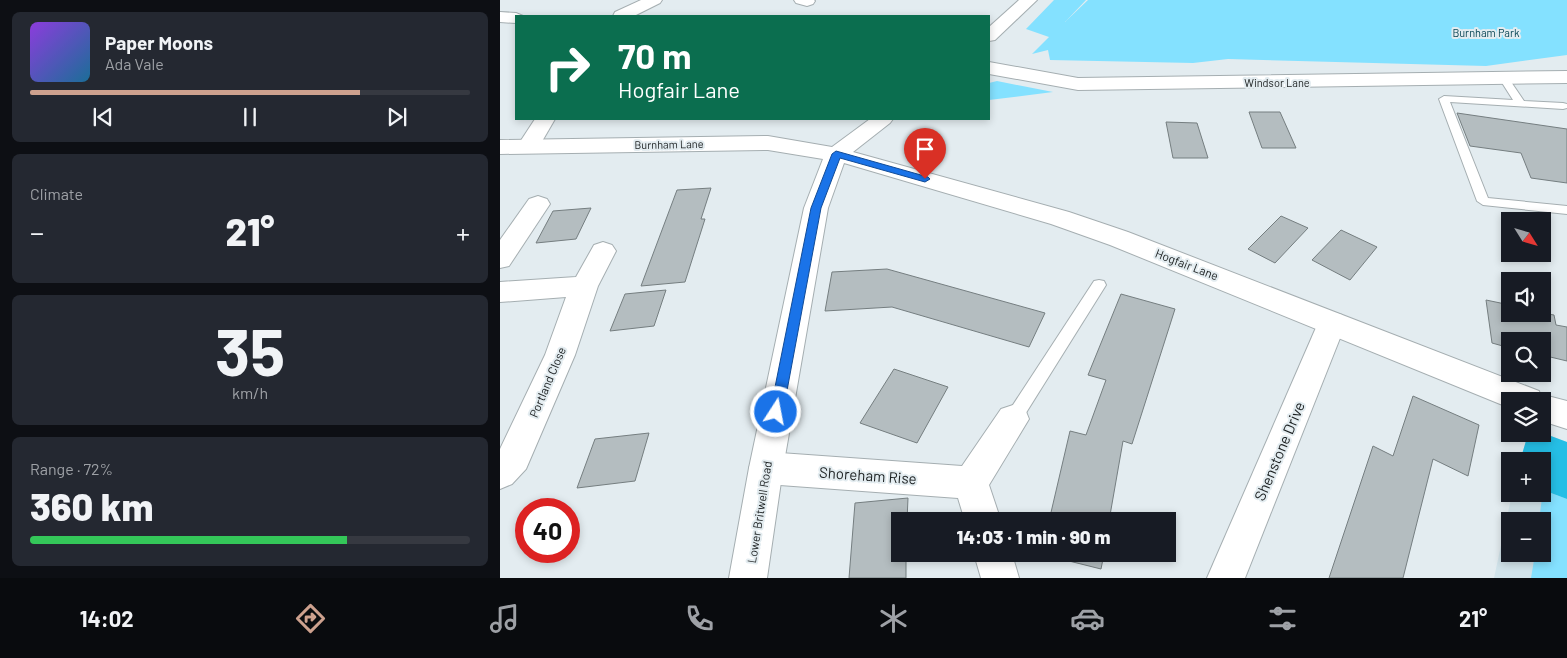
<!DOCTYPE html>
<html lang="en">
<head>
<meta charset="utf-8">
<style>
  body { margin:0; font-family:Barlow,sans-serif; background:#242831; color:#f1f3f6; height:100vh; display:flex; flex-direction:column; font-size:19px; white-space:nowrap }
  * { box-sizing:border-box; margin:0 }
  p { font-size:16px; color:#9ea1a6 }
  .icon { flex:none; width:28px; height:28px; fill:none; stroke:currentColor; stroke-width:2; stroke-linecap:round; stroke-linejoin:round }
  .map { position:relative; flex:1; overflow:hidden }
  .details { display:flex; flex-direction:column; gap:12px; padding:12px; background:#0d0f14; width:500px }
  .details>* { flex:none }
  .top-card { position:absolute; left:15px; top:15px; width:475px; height:105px; border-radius:0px; box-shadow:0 2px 8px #0003; background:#0b6e4f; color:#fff; overflow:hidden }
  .needle { width:32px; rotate:127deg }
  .fabs { position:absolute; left:1001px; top:212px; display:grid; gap:10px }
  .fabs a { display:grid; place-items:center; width:50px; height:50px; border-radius:0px; background:#171b24; box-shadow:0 2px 8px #0003; font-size:25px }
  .speed { position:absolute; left:15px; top:498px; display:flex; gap:10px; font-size:25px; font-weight:700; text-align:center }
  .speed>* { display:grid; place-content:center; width:65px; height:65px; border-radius:50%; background:#171b24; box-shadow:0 2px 8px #0003; line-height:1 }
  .speed .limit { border:8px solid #d22; background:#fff; color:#111 }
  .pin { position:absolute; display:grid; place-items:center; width:42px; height:42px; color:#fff; margin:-51px -21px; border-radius:50% 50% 50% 0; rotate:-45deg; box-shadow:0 0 5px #0007 }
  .pin .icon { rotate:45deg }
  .me { position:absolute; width:55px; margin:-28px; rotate:11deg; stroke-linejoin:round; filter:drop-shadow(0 0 4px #0008) }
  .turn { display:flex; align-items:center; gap:18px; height:105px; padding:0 20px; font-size:22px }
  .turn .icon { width:65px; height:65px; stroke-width:2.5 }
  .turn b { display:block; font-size:35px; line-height:42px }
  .big { font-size:38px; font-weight:800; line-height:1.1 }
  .details .tile { flex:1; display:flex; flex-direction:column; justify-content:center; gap:8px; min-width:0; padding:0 18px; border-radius:8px; background:#242831 }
  .details .dial { align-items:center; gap:0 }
  .dial b { font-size:65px; line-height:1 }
  .song { display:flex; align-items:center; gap:15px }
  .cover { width:60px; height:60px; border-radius:8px; background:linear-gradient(135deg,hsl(270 70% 55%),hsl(200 70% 35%)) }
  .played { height:5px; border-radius:2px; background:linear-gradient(90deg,#cda18e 75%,#363941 75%) }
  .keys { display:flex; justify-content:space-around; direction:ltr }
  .heat { display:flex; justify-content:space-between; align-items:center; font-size:28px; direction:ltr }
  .charge { height:8px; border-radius:4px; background:linear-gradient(90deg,#34c759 72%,#363941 0) }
  .trip { position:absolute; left:391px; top:512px; width:285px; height:50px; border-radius:0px; background:#171b24; box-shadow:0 2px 8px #0003; font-weight:800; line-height:50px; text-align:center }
  .menu { display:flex; height:80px; justify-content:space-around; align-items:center; background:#090b0e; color:#9ea1a6 }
  .menu .icon { width:35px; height:35px }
  .menu .on { color:#cda18e }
  .menu b { font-size:22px; color:#f1f3f6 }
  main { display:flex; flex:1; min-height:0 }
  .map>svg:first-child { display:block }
</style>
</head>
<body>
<main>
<section class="details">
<div class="tile">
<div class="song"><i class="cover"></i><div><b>Paper Moons</b><p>Ada Vale</p></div></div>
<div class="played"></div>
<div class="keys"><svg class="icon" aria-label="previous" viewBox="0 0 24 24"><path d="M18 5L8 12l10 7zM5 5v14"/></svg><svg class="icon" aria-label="pause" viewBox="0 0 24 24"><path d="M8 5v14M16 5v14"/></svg><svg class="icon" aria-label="next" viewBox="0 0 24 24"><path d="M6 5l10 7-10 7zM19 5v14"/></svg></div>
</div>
<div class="tile"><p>Climate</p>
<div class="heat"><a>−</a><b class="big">21°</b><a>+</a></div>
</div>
<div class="tile dial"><b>35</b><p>km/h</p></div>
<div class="tile"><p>Range · 72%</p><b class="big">360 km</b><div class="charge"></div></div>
</section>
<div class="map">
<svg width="1067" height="578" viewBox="0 0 1067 578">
  <rect width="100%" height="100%" fill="#e3ecf0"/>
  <path fill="#d1e3ea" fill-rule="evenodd" d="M 1043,433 L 1067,442 L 1067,578 L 994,578 L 1012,494 L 1042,494 L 1042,461 L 1020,461 L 1028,434 ZM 1010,521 L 1042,521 L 1042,554 L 1010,554 Z"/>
  <g fill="#84e1ff">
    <polygon points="554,0 586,0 565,22 588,0 1067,0 1067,55 986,66 728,59 693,63 550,60 548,50 532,54 549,37 526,29"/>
    <polygon points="497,81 553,92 489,100 489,83"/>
    <polygon points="1043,490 1067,499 1067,578 1031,578 1035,554 1042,554 1042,521 1039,521"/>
  </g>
  <polygon fill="#25bee5" points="1043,433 1067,442 1067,499 1043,490 1042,461 1020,461 1028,434"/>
  <g fill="#b4bdc0" stroke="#757e80">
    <polygon points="749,112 780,112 796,148 762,148"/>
    <polygon points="957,113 1067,129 1067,183 1031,178 1021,153 970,146"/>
    <polygon points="666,122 697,123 708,158 673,158"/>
    <polygon points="211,188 201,219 205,219 185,282 141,286 177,190"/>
    <polygon points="91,208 76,239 36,243 53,211"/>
    <polygon points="781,216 808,228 775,263 748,249"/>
    <polygon points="841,230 877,247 850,280 812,260"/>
    <polygon points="387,269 545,313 529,347 392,307 325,311 332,272"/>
    <polygon points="166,290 154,326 110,331 125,294"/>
    <polygon points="621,294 675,309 632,444 623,441 609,521 549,521 570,431 586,435 606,380 588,375"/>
    <polygon points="986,300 1010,305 1010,314 1042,313 1054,315 1056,325 1067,327 1067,361 1042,355 1042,341 1010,341 1010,348 992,343"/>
    <polygon points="394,369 448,387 417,443 360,423"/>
    <polygon points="913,396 979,425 968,476 933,459 903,578 829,578 873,446 893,456"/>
    <polygon points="149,433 135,481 77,488 95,439"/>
    <polygon points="408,498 407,521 400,521 400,554 406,554 406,578 349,578 355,503"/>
    <polygon points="541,554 604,554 601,569"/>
  </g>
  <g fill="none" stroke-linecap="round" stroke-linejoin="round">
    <defs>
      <g id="service">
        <polygon points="1004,75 1007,76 1024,101 1063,103 1067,104 1067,108 1063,109 950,102 988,198 1067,206 1067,214 983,205 977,201 939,99 944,96 1013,100 999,78"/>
        <polygon points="599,280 604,281 606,285 519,424 513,426 507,424 505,419 507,414 594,281"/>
      </g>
      <g id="minor">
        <polygon points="141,0 162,0 160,3 134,16 113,16 115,12"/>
        <polygon points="294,0 314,0 315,1 313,4 307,6 296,3"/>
        <polygon points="0,12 16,13 23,16 16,16 16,23 0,22"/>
        <polygon points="489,62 578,78 1067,71 1067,83 578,90 489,74"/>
        <polygon points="35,119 55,119 37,150 29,152 21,150 18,145"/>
        <polygon points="38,196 47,199 50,204 9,266 0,268 0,240 29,199"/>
        <polygon points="103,242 112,245 116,251 98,286 75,355 26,469 12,484 0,489 0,449 45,355 66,297 0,302 0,282 76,277 94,245"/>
        <polygon points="832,312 842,315 846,323 745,578 707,578 818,323 822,315"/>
        <polygon points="513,405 525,409 529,419 489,485 501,521 465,521 458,498 266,484 254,479 249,468 254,457 266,452 462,466 501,409"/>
        <polygon points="474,554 512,554 519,578 481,578"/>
      </g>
      <g id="tertiary">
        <polygon points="519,0 537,0 495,40 489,41 489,27"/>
        <polygon points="370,119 393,119 390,123 353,152 569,212 628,232 1039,391 1040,394 1067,401 1067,429 1042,421 1042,401 1010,401 1010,408 610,245 551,224 344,163 328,208 283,468 267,578 229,578 249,468 304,208 323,159 268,150 0,154 0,140 268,136 332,147"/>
      </g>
    </defs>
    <use href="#service" stroke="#a5aeb1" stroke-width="2"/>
    <use href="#minor" stroke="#a5aeb1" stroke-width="2"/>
    <use href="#tertiary" stroke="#a5aeb1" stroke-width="2"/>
    <use href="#service" fill="#fff" fill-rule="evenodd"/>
    <use href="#minor" fill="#fff" fill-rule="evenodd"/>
    <use href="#tertiary" fill="#fff" fill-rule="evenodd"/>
  </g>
  <polygon fill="#1a73e8" stroke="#114b97" points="336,151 428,177 430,179 425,182 340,158 321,208 283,412 281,416 276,418 272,416 270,412 311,208 332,154"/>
  <g text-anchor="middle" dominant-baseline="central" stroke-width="4" stroke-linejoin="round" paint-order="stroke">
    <g font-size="11" fill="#003f4f" stroke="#e3ecf0">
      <text x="986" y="32">Burnham Park</text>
    </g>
    <g font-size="11" fill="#1a1e1f" stroke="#e3ecf0">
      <text x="777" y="82">Windsor Lane</text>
      <text transform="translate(169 144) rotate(-1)">Burnham Lane</text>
    </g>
    <g font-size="12" fill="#1a1e1f" stroke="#e3ecf0">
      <text transform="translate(687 264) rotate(21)">Hogfair Lane</text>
      <text transform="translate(47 382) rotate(-67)">Portland Close</text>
      <text transform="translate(259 512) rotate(-81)">Lower Britwell Road</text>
    </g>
    <g font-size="15" fill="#1a1e1f" stroke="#e3ecf0">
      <text transform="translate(779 451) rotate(-67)">Shenstone Drive</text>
      <text transform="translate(368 475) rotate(4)">Shoreham Rise</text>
    </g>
  </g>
</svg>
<div class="fabs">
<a><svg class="needle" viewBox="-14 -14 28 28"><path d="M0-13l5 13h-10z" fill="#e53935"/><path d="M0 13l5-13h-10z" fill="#9ea1a6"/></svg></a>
<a><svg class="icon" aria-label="sound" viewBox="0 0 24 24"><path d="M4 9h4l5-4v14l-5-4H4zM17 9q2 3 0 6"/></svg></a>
<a><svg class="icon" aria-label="search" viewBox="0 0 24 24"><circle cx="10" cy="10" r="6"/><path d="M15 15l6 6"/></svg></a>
<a><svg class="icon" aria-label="layers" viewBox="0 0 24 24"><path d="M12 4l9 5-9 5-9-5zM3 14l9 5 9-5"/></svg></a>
<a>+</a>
<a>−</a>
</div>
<div class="speed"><div class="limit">40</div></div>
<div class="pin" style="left:425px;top:179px;background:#d93025"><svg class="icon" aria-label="arrive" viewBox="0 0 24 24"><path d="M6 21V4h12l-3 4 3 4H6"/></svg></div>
<svg class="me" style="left:276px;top:412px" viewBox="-20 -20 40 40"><circle r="17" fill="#1a73e8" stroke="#fff" stroke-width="3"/><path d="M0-11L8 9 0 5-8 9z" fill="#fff"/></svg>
<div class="trip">14:03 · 1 min · 90 m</div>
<div class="top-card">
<div class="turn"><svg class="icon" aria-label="right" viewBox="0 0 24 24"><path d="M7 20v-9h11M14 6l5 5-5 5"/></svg><div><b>70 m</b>Hogfair Lane</div></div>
</div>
</div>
</main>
<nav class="menu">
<b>14:02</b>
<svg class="icon on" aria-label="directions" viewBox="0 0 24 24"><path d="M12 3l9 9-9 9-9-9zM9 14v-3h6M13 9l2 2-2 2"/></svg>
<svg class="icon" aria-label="music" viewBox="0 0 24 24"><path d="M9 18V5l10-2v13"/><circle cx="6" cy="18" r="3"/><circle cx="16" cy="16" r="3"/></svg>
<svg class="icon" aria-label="phone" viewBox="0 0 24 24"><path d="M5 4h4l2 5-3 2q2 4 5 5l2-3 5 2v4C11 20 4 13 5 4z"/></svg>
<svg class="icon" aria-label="climate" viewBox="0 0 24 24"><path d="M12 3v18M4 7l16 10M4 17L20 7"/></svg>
<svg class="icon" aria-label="car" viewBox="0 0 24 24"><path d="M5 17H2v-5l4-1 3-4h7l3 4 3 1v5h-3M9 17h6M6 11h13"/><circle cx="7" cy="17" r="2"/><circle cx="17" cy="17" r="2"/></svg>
<svg class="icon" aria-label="filters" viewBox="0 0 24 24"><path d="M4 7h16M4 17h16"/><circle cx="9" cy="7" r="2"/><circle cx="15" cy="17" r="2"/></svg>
<b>21°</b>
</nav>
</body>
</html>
